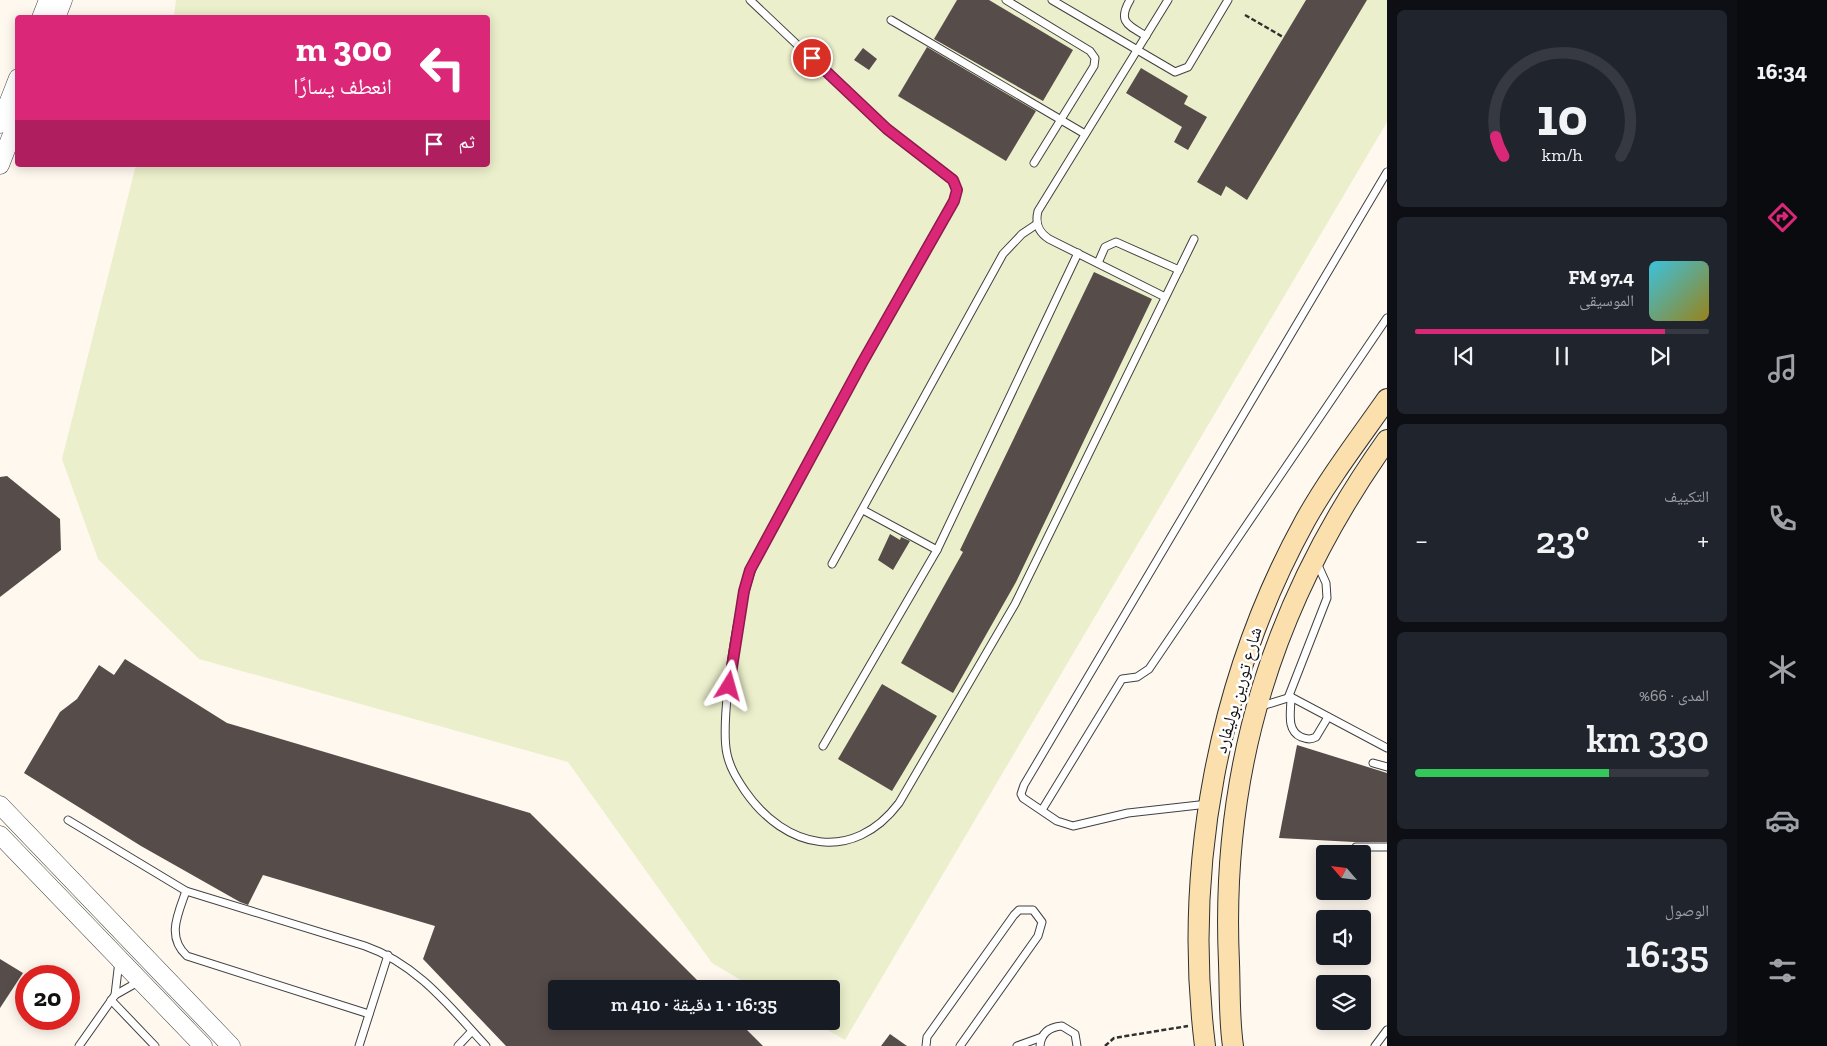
<!DOCTYPE html>
<html lang="ar">
<head>
<meta charset="utf-8">
<style>
  body { margin:0; font-family:"Zilla Slab","Noto Naskh Arabic",serif; background:#20242c; color:#f1f3f6; direction:rtl; height:100vh; display:flex; flex-direction:column; font-size:19px; white-space:nowrap }
  * { box-sizing:border-box; margin:0 }
  p { font-size:16px; color:#9ea1a6 }
  .icon { flex:none; width:28px; height:28px; fill:none; stroke:currentColor; stroke-width:2; stroke-linecap:round; stroke-linejoin:round }
  .map { position:relative; flex:1; overflow:hidden; direction:ltr }
  .panel { display:flex; flex-direction:column; gap:10px; padding:10px; background:#0d0f14; width:350px }
  .panel>* { flex:none }
  .guide { position:absolute; left:15px; top:15px; width:475px; height:152px; border-radius:5px; box-shadow:0 2px 12px #0003; direction:rtl; background:#db2777; color:#fff; overflow:hidden }
  .needle { width:32px; rotate:298deg }
  .buttons { position:absolute; left:1316px; top:845px; display:grid; gap:10px }
  .buttons a { display:grid; place-items:center; width:55px; height:55px; border-radius:5px; background:#171b24; box-shadow:0 2px 12px #0003; font-size:25px }
  .speed { position:absolute; left:15px; top:965px; display:flex; gap:10px; font-size:25px; font-weight:700; text-align:center }
  .speed>* { display:grid; place-content:center; width:65px; height:65px; border-radius:50%; background:#171b24; box-shadow:0 2px 12px #0003; line-height:1 }
  .speed .limit { border:8px solid #d22; background:#fff; color:#111 }
  .pin { position:absolute; display:grid; place-items:center; width:42px; height:42px; color:#fff; margin:-21px; border:2px solid #fff; border-radius:50%; box-shadow:0 1px 5px #0007 }
  .me { position:absolute; width:55px; margin:-28px; rotate:8deg; stroke-linejoin:round; filter:drop-shadow(0 0 4px #0008) }
  .turn { display:flex; align-items:center; gap:18px; height:105px; padding:0 15px; font-size:22px }
  .turn .icon { width:65px; height:65px; stroke-width:2.5 }
  .turn b { display:block; font-size:35px; line-height:42px }
  .then { display:flex; align-items:center; height:48px; padding:0 15px; background:#0003; gap:10px; font-size:19px }
  .big { font-size:38px; font-weight:600; line-height:1.1 }
  .panel .tile { flex:1; display:flex; flex-direction:column; justify-content:center; gap:8px; min-width:0; padding:0 18px; border-radius:8px; background:#20242c }
  .panel .dial { align-items:center; gap:0 }
  .dial svg { height:130px; overflow:visible; fill:none; stroke:#363941; stroke-width:7; stroke-linecap:round; text-anchor:middle }
  .dial text { fill:#f1f3f6; stroke:none }
  .song { display:flex; align-items:center; gap:15px }
  .cover { width:60px; height:60px; border-radius:8px; background:linear-gradient(135deg,hsl(190 70% 55%),hsl(50 70% 35%)) }
  .played { height:5px; border-radius:2px; background:linear-gradient(90deg,#db2777 85%,#363941 85%) }
  .keys { display:flex; justify-content:space-around; direction:ltr }
  .heat { display:flex; justify-content:space-between; align-items:center; font-size:28px; direction:ltr }
  .charge { height:8px; border-radius:4px; background:linear-gradient(90deg,#34c759 66%,#363941 0) }
  .trip { position:absolute; left:548px; top:980px; width:292px; height:50px; border-radius:5px; background:#171b24; box-shadow:0 2px 12px #0003; font-weight:600; line-height:50px; text-align:center; direction:rtl }
  main { display:flex; flex:1; min-height:0 }
  .tabs { display:flex; flex-direction:column; width:90px; justify-content:space-around; align-items:center; background:#090b0e; color:#9ea1a6 }
  .tabs .icon { width:35px; height:35px }
  .tabs .selected { color:#db2777 }
  .tabs b { font-size:22px; color:#f1f3f6 }
  .map>svg:first-child { display:block }
</style>
</head>
<body>
<main>
<nav class="tabs">
<b>16:34</b>
<svg class="icon selected" aria-label="directions" viewBox="0 0 24 24"><path d="M12 3l9 9-9 9-9-9zM9 14v-3h6M13 9l2 2-2 2"/></svg>
<svg class="icon" aria-label="music" viewBox="0 0 24 24"><path d="M9 18V5l10-2v13"/><circle cx="6" cy="18" r="3"/><circle cx="16" cy="16" r="3"/></svg>
<svg class="icon" aria-label="phone" viewBox="0 0 24 24"><path d="M5 4h4l2 5-3 2q2 4 5 5l2-3 5 2v4C11 20 4 13 5 4z"/></svg>
<svg class="icon" aria-label="climate" viewBox="0 0 24 24"><path d="M12 3v18M4 7l16 10M4 17L20 7"/></svg>
<svg class="icon" aria-label="car" viewBox="0 0 24 24"><path d="M5 17H2v-5l4-1 3-4h7l3 4 3 1v5h-3M9 17h6M6 11h13"/><circle cx="7" cy="17" r="2"/><circle cx="17" cy="17" r="2"/></svg>
<svg class="icon" aria-label="filters" viewBox="0 0 24 24"><path d="M4 7h16M4 17h16"/><circle cx="9" cy="7" r="2"/><circle cx="15" cy="17" r="2"/></svg>
</nav>
<section class="panel">
<div class="tile dial"><svg viewBox="0 0 100 80">
<path d="M14 69A42 42 0 1 1 86 69"/>
<path d="M14 69A42 42 0 0 1 9 57" stroke="#db2777"/>
<text x="50" y="56" font-size="32" font-weight="700">10</text>
<text x="50" y="72" font-size="11">km/h</text>
</svg></div>
<div class="tile">
<div class="song"><i class="cover"></i><div><b>97.4 FM</b><p>الموسيقى</p></div></div>
<div class="played"></div>
<div class="keys"><svg class="icon" aria-label="previous" viewBox="0 0 24 24"><path d="M18 5L8 12l10 7zM5 5v14"/></svg><svg class="icon" aria-label="pause" viewBox="0 0 24 24"><path d="M8 5v14M16 5v14"/></svg><svg class="icon" aria-label="next" viewBox="0 0 24 24"><path d="M6 5l10 7-10 7zM19 5v14"/></svg></div>
</div>
<div class="tile"><p>التكييف</p>
<div class="heat"><a>−</a><b class="big">23°</b><a>+</a></div>
</div>
<div class="tile"><p>المدى · 66%</p><b class="big">330 km</b><div class="charge"></div></div>
<div class="tile"><p>الوصول</p><b class="big">16:35</b></div>
</section>
<div class="map">
<svg width="1387" height="1046" viewBox="0 0 1387 1046">
  <rect width="100%" height="100%" fill="#fef8ef"/>
  <polygon fill="#ebefcb" points="176,0 1387,0 1387,122 845,1040 812,1021 831,1021 831,989 756,989 712,963 568,762 199,659 98,559 62,459 136,165 488,165 488,18 174,17"/>
  <g fill="#564c4a">
    <polygon points="957,0 989,0 1073,50 1043,101 934,39"/>
    <polygon points="1306,0 1367,0 1247,200 1226,186 1221,196 1197,182"/>
    <polygon points="927,47 1036,111 1006,161 898,96"/>
    <polygon points="863,48 877,59 869,70 854,60"/>
    <polygon points="1141,68 1188,96 1184,104 1207,117 1188,150 1174,142 1182,127 1126,93"/>
    <polygon points="1094,272 1152,299 1016,582 953,693 901,663 963,552 960,550"/>
    <polygon points="7,476 60,519 61,550 0,597 0,477"/>
    <polygon points="890,534 900,540 901,537 910,541 893,570 878,560"/>
    <polygon points="125,659 227,723 530,813 706,989 556,989 556,1021 738,1021 763,1046 506,1046 423,959 435,926 263,875 248,905 240,902 141,846 24,773 60,712 77,699 99,665 114,675"/>
    <polygon points="882,684 937,716 892,791 838,759"/>
    <polygon points="1297,745 1387,773 1387,842 1354,842 1279,838"/>
    <polygon points="0,959 23,973 0,1008"/>
    <polygon points="890,1034 907,1046 881,1046"/>
  </g>
  <g fill="none" stroke-linecap="round" stroke-linejoin="round">
    <defs>
      <g id="service">
        <path d="M 750,0 L 883,126 L 953,180 L 957,190 L 954,201 L 862,363 L 756,560 C 739,591 719,720 727,754 C 730,768 737,779 745,791 C 785,849 853,864 899,803 L 1015,604 L 1194,239"/>
        <polyline points="1006,0 1090,51 1095,58 1094,66 1034,163"/>
        <polyline points="1052,0 1175,72 1188,67 1228,0"/>
        <path d="M 1130,0 C 1117,22 1128,25 1146,36"/>
        <polyline points="891,20 1085,134"/>
        <polyline points="1098,263 1105,247 1116,242 1179,270"/>
        <path d="M 1165,297 L 1049,239 C 1038,232 1035,223 1038,211 L 1168,0"/>
        <polyline points="863,510 937,550"/>
        <polyline points="832,564 1003,254 1022,234 1037,224"/>
        <path d="M 1291,697 C 1291,712 1286,730 1301,737 C 1307,739 1310,740 1316,737 L 1328,717"/>
        <polyline points="1288,698 1327,598 1326,583 1317,563"/>
        <polyline points="1262,706 1291,697 1387,748"/>
        <polyline points="823,746 937,550 1078,253"/>
        <polyline points="1373,763 1387,767"/>
        <polyline points="1208,804 1128,813 1073,826 1057,821 1023,798 1021,794 1024,785 1387,172"/>
        <polyline points="1042,810 1122,679 1137,677 1149,669 1387,318"/>
        <path d="M 68,820 L 186,891 L 365,946 C 417,964 450,1007 486,1046"/>
        <polyline points="1356,847 1387,847"/>
        <path d="M 186,891 C 178,914 166,937 187,956 L 369,1014"/>
        <polyline points="115,995 119,961"/>
        <polyline points="111,1000 155,1046"/>
        <polyline points="79,1046 115,995 138,982"/>
        <polyline points="359,1046 388,955"/>
        <polyline points="458,1046 472,1031"/>
        <polyline points="926,1046 927,1037 1014,915 1019,910 1033,910 1042,922 1038,936 960,1046"/>
        <polyline points="1017,1046 1042,1037"/>
        <path d="M 1040,1046 C 1041,1033 1049,1027 1062,1026 L 1075,1034 L 1077,1046"/>
        <polyline points="1375,1046 1387,1030"/>
      </g>
      <g id="tertiary">
        <polyline points="41,18 48,0"/>
        <polyline points="56,18 63,0"/>
        <polyline points="0,124 18,78"/>
        <polyline points="0,165 18,119"/>
        <polyline points="0,805 231,1046"/>
        <polyline points="0,835 203,1046"/>
      </g>
      <g id="secondary">
        <path d="M 1205,1046 C 1183,867 1218,679 1305,521 C 1329,478 1359,439 1387,399"/>
        <path d="M 1233,1046 C 1229,1019 1230,990 1229,963 C 1220,768 1274,599 1387,440"/>
      </g>
    </defs>
    <use href="#service" stroke="#414141" stroke-width="9"/>
    <use href="#tertiary" stroke="#414141" stroke-width="19"/>
    <use href="#secondary" stroke="#303030" stroke-width="22"/>
    <g stroke="#303030" stroke-width="2.5" stroke-dasharray="5 2.5" stroke-linecap="butt">
      <polyline points="1245,15 1283,37"/>
      <polyline points="1105,1046 1114,1038 1188,1026"/>
    </g>
    <use href="#service" stroke="#fff" stroke-width="7"/>
    <use href="#tertiary" stroke="#fff" stroke-width="18"/>
    <use href="#secondary" stroke="#fbe0ad" stroke-width="20"/>
  </g>
  <g fill="none" stroke-linecap="round" stroke-linejoin="round">
    <defs>
      <polyline id="route" points="729,686 744,591 750,570 862,363 954,201 957,190 953,180 887,129 812,58"/>
    </defs>
    <use href="#route" stroke="#8e194d" stroke-width="12"/>
    <use href="#route" stroke="#db2777" stroke-width="9"/>
  </g>
  <g text-anchor="middle" dominant-baseline="central" stroke-width="5" stroke-linejoin="round" paint-order="stroke">
    <g font-size="18" fill="#0e0e0e" stroke="#fff">
      <text transform="translate(1238 690) rotate(-74)">شارع تورين بوليفارد</text>
    </g>
  </g>
</svg>
<div class="buttons">
<a><svg class="needle" viewBox="-14 -14 28 28"><path d="M0-13l5 13h-10z" fill="#e53935"/><path d="M0 13l5-13h-10z" fill="#9ea1a6"/></svg></a>
<a><svg class="icon" aria-label="sound" viewBox="0 0 24 24"><path d="M4 9h4l5-4v14l-5-4H4zM17 9q2 3 0 6"/></svg></a>
<a><svg class="icon" aria-label="layers" viewBox="0 0 24 24"><path d="M12 4l9 5-9 5-9-5zM3 14l9 5 9-5"/></svg></a>
</div>
<div class="speed"><div class="limit">20</div></div>
<div class="pin" style="left:812px;top:58px;background:#d93025"><svg class="icon" aria-label="arrive" viewBox="0 0 24 24"><path d="M6 21V4h12l-3 4 3 4H6"/></svg></div>
<svg class="me" style="left:729px;top:686px" viewBox="-20 -20 40 40"><path d="M0-17L14 15 0 8-14 15z" fill="#db2777" stroke="#fff" stroke-width="4"/></svg>
<div class="trip">16:35 · 1 دقيقة · 410 m</div>
<div class="guide">
<div class="turn"><svg class="icon" aria-label="left" viewBox="0 0 24 24"><path d="M17 20v-9H6M10 6l-5 5 5 5"/></svg><div><b>300 m</b>انعطف يسارًا</div></div>
<div class="then">ثم<svg class="icon" aria-label="arrive" viewBox="0 0 24 24"><path d="M6 21V4h12l-3 4 3 4H6"/></svg></div>
</div>
</div>
</main>
</body>
</html>
